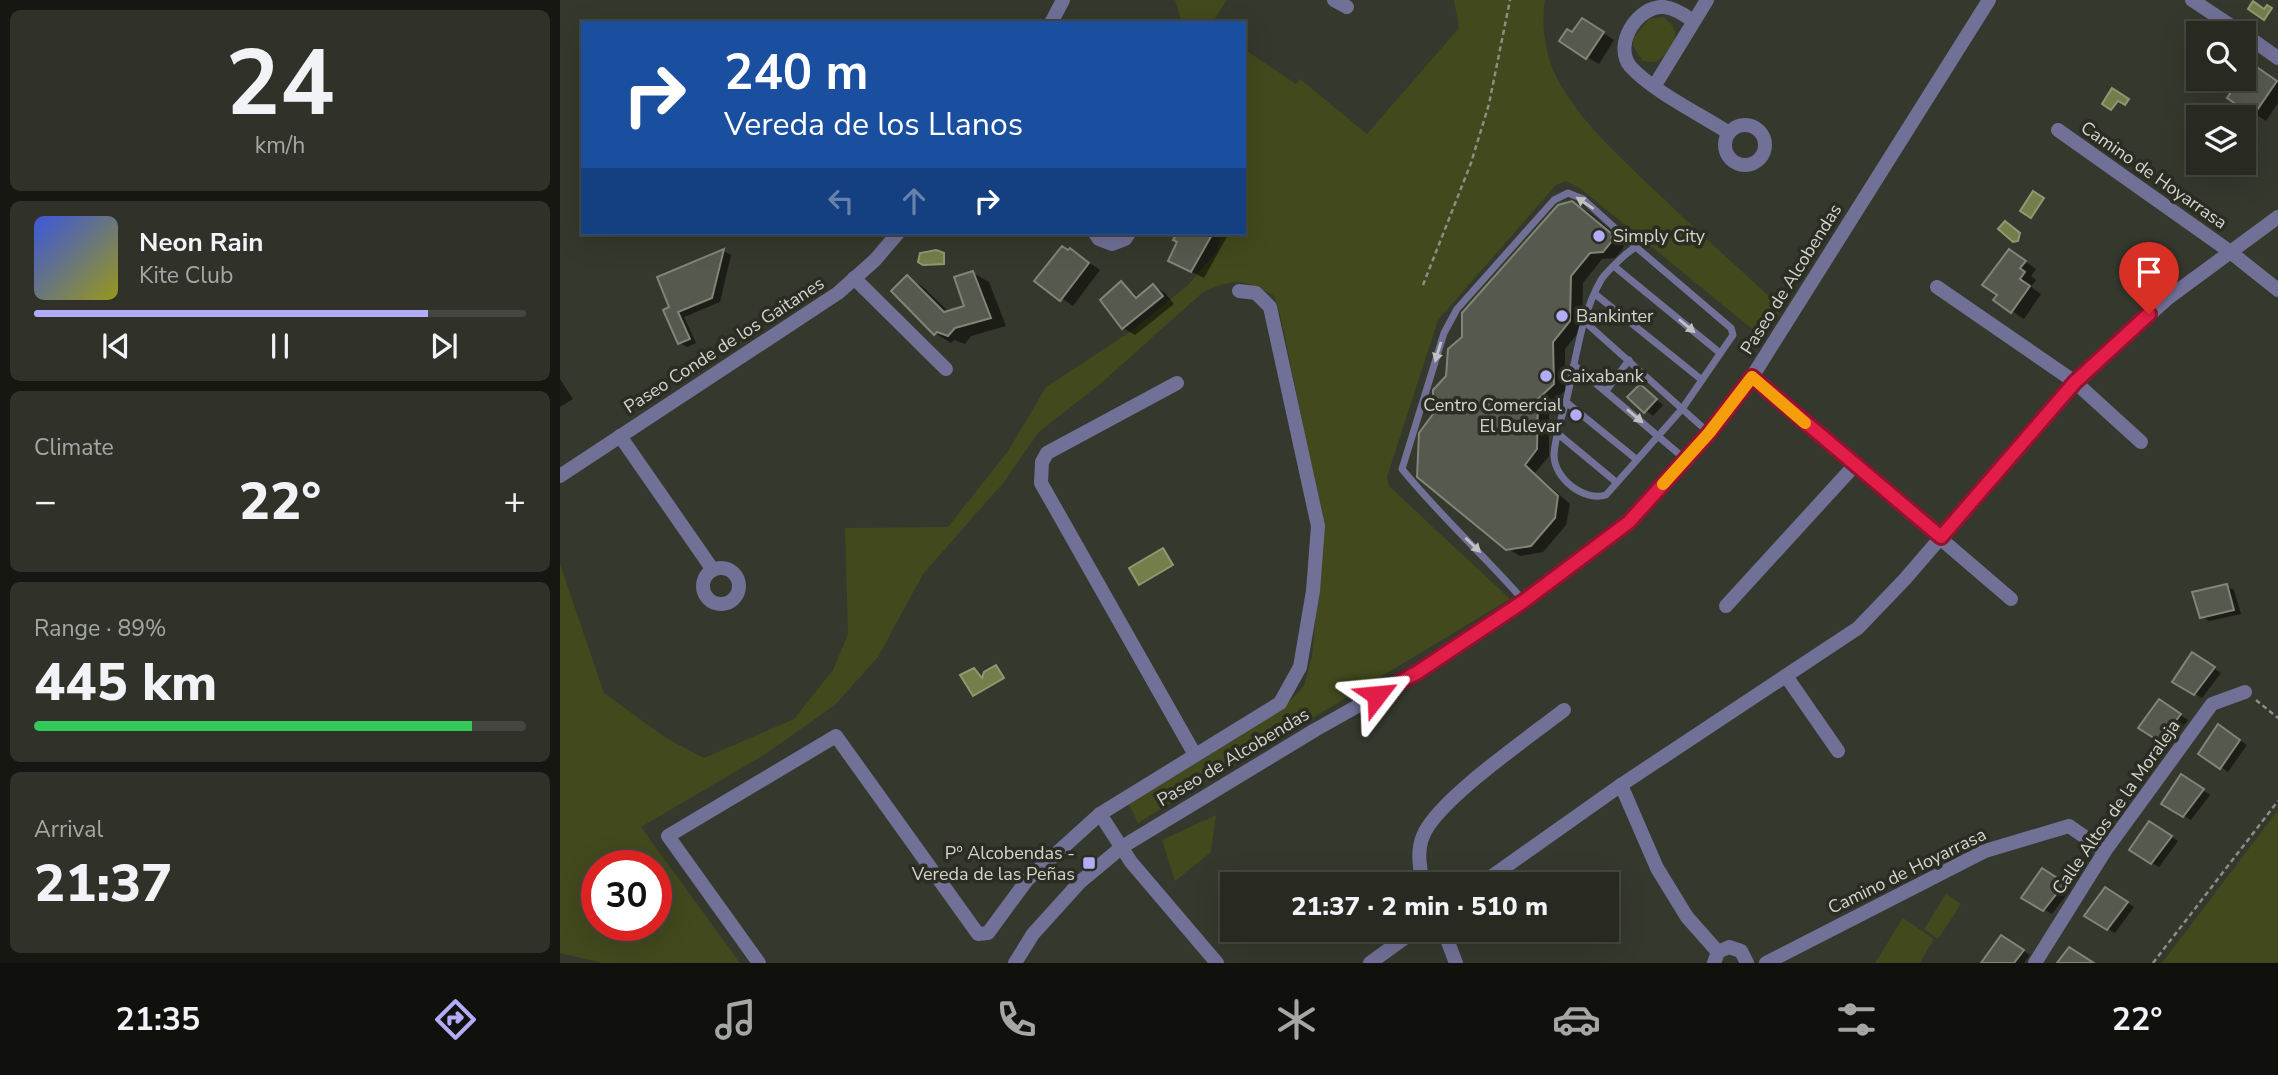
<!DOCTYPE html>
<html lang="en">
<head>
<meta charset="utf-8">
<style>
  body { margin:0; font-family:"Nunito Sans",sans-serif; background:#30322a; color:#f1f3f6; height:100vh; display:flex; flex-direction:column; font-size:26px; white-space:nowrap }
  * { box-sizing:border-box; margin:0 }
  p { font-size:23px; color:#a5a7a5 }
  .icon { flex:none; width:38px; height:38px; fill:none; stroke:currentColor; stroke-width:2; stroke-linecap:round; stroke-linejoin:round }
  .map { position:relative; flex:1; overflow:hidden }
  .drawer { display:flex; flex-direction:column; gap:10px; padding:10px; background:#161712; width:560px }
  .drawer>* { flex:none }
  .top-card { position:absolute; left:21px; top:21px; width:665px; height:214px; border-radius:0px; box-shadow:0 7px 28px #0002,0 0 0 2px #44463f; background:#1a4fa0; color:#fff; overflow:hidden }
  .controls { position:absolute; left:1626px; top:21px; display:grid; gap:14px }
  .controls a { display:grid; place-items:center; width:70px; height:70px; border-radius:0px; background:#282a21; box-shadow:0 7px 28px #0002,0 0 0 2px #44463f; font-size:35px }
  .speed { position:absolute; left:21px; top:850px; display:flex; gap:14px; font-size:35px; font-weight:700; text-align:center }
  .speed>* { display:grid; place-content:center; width:91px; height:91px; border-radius:50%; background:#282a21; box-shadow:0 7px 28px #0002,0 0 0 2px #44463f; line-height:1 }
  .speed .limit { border:10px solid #d22; background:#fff; color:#111 }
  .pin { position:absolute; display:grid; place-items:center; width:60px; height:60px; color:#fff; margin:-72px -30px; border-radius:50% 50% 50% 0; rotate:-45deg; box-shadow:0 0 7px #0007 }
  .pin .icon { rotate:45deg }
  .me { position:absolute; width:77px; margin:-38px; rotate:61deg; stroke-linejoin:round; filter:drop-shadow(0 0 5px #0008) }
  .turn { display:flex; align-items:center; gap:24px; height:147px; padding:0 28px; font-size:32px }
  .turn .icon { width:91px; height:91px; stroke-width:2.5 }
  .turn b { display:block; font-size:49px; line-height:60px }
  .lanes { display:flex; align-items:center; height:66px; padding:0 28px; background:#0003; justify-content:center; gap:35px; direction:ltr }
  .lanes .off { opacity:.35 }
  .big { font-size:52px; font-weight:800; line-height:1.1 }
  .drawer .card { flex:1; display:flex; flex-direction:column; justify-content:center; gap:10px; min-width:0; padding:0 24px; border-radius:10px; background:#30322a }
  .drawer .dial { align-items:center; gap:0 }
  .dial b { font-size:91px; line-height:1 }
  .song { display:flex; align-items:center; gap:21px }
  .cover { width:84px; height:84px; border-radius:10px; background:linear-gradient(135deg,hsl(230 70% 55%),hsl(60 70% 35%)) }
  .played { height:7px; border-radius:4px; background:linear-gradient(90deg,#b2adf9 80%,#44463f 80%) }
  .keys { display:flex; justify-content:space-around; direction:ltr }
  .heat { display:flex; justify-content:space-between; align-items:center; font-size:38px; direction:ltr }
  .charge { height:10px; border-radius:5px; background:linear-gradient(90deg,#34c759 89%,#44463f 0) }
  .trip { position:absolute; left:660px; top:872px; width:399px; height:70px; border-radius:0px; background:#282a21; box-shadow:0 7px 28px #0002,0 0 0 2px #44463f; font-weight:800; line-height:70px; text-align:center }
  .menu { display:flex; height:112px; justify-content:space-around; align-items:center; background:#10110d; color:#a5a7a5 }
  .menu .icon { width:49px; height:49px }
  .menu .active { color:#b2adf9 }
  .menu b { font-size:32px; color:#f1f3f6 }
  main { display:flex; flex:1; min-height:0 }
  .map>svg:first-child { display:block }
</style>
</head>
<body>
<main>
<section class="drawer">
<div class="card dial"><b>24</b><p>km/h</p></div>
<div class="card">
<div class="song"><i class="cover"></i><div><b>Neon Rain</b><p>Kite Club</p></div></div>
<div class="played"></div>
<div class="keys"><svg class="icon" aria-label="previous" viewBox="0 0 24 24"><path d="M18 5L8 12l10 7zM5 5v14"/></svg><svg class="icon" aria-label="pause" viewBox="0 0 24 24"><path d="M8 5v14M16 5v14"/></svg><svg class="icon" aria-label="next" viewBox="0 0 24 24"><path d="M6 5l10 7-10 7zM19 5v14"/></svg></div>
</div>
<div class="card"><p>Climate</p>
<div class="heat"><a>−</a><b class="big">22°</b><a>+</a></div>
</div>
<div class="card"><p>Range · 89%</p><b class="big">445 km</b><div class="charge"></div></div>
<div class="card"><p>Arrival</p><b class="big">21:37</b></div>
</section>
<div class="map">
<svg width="1718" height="963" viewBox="0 0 1718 963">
  <rect width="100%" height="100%" fill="#35382c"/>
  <g fill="#42491d" fill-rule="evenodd">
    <polygon points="615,0 667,0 652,23 622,23"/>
    <path d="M 894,0 L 985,0 C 981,23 985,53 995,74 C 1016,117 1054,151 1088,184 C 1132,226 1177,267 1222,308 L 1203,338 L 1020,188 L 1006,181 L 996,185 L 878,320 L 827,477 L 829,486 L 950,599 L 578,823 L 569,804 L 722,709 L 744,686 L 752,656 L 764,526 L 720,314 L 714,296 C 684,279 674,277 642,293 L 539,385 L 479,432 L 444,482 L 363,574 L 318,657 L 275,705 L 204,755 L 81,827 L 180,963 L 43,963 L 0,953 L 0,564 L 44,693 L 106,738 L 144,758 L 234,719 L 273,670 L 288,634 L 285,528 L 388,527 L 448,451 L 486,387 L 570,332 L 628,285 L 657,251 L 661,233 L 684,233 L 684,49 L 736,84 L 740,79 L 807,134 L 899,28 ZM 37,866 L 96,866 L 96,926 L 37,926 Z"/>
    <path d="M 1103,17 C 1125,32 1114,49 1096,62 L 1083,61 L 1073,46 L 1074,37 L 1089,19 Z"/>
    <polygon points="1718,810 1718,963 1602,963"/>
    <polygon points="656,815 651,852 615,881 602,840"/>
    <polygon points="1386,894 1401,904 1378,939 1364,929"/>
    <polygon points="1343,918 1374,939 1360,963 1315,963"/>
  </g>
  <g fill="#747e4a" stroke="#909872" stroke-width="2">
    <polygon points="1693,1 1704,9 1707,5 1712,8 1704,20 1688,9"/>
    <polygon points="1552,88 1569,99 1565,105 1558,101 1551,110 1542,104"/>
    <polygon points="1473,191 1484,198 1471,218 1460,211"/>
    <polygon points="1445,221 1460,233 1458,241 1453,242 1438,229"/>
    <polygon points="376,250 384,253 384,264 363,265 358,262 360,253"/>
    <polygon points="603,548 613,565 579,585 569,568"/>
    <polygon points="436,665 444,678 413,696 400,675 414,668 422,678 424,672"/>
  </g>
  <g fill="#0007">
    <polygon points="1034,27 1054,40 1039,64 1027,57 1012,34"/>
    <polygon points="1691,65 1718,83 1718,103 1706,121 1669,97"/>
    <polygon points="1012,203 1030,213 1064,242 1063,249 1055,258 1042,259 1023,283 1022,328 1005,349 1005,391 989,406 989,456 975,473 1010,504 1006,525 983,552 960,556 947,548 875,415 903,338"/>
    <polygon points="619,233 669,233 644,278 622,267 619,242 615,239"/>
    <polygon points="511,250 540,270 513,306 477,281"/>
    <polygon points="164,251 171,255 160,302 124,317 136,343 127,347 120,343 112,308 99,278"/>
    <polygon points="1450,251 1476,269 1471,276 1476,280 1471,287 1481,294 1464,319 1436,300"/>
    <polygon points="413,273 429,282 446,326 411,336 405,344 394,340 391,343 375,333 347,277 363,287 389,312 406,307"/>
    <polygon points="561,283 579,297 594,286 605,293 614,304 575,335 563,328"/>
    <polygon points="0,379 13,399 0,407"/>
    <polygon points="1080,386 1103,405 1093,416 1070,397"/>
    <polygon points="1666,586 1674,590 1681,614 1649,621 1641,616"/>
    <polygon points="1640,659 1661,673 1642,698 1614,681"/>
    <polygon points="1606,706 1628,720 1609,745 1580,728"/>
    <polygon points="1666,731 1687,745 1668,772 1661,767"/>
    <polygon points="1629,781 1650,795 1631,820 1603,803"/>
    <polygon points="1597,827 1618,841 1599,867 1571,850"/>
    <polygon points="1490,875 1511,889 1492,914 1463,897"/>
    <polygon points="1553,893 1574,907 1555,933 1527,916"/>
    <polygon points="1449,941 1470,955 1464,963 1423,963"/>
  </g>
  <g fill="#56594d" stroke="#818477" stroke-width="2">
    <polygon points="1022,18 1044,32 1026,59 999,41 1007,29 1012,32"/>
    <polygon points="1691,63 1717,81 1693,116 1667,98 1680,79 1684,79"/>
    <polygon points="1012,201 1052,234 1051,242 1043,252 1030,253 1011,276 1010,321 993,342 994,384 978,399 977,449 965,465 998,496 995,518 971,546 946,550 857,477 859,433 873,414 873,390 886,376 888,349 902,337 902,313 998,205"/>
    <polygon points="617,233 653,233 631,272 608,261 617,242 613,240"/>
    <polygon points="502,246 508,250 510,248 529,263 500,301 474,281"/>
    <polygon points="164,249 152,298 118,312 130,339 118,344 103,310 109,307 97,277"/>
    <polygon points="1449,249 1466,261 1460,268 1465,272 1460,279 1470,286 1451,313 1433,300 1437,295 1422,285"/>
    <polygon points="413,271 431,318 395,328 388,336 377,332 374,335 331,291 347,275 384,312 404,306 394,277"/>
    <polygon points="561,281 576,298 593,284 603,296 562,329 540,300"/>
    <polygon points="1080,384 1097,399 1084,413 1067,397"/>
    <polygon points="1667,584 1674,610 1640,618 1632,592"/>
    <polygon points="1632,652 1655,667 1634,695 1612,682"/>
    <polygon points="1599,699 1621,714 1600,742 1578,728"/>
    <polygon points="1658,724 1680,740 1660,769 1638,754"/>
    <polygon points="1621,774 1644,789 1623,817 1601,804"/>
    <polygon points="1589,821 1612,836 1591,864 1569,850"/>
    <polygon points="1482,868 1505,883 1483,911 1461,898"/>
    <polygon points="1545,887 1568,902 1547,930 1524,916"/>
    <polygon points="1441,935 1464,950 1454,963 1421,963"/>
    <polygon points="1509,947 1534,963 1497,963"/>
  </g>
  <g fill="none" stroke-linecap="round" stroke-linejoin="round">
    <g stroke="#8c8e85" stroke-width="2.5" stroke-dasharray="5 3.5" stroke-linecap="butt">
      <polyline points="863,285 911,163 929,104 950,0"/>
      <polyline points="1696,700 1718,718"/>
      <polyline points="1593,963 1718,801"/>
    </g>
    <g stroke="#717097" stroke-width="7">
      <path d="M 1076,247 L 1171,328 L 1173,335 L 1122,409 L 1046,495 C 1025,502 994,479 994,455 C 995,436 1002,416 1007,398 C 1016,359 1021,315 1041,280 C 1046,272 1068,251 1076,247 Z"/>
      <polyline points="1055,267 1160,353"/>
      <polyline points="1035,294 1142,380"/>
      <polyline points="1024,321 1149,433"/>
      <polyline points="1014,365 1125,459"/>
      <polyline points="1046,391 1069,360"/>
      <polyline points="1006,402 1076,459"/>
      <polyline points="997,433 1056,482"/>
      <path d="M 964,601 C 925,556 880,516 842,469 L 884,333 L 897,309 L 994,200 L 1008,193 L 1023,199 L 1076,247"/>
    </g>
    <g stroke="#717097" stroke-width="14">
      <polyline points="774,0 787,7"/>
      <polyline points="1632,0 1682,33"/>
      <path d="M 1133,21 C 1125,15 1115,8 1104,7 C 1078,5 1053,44 1070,66 C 1092,91 1140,114 1169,133"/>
      <polyline points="1684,34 1718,58"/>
      <polyline points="1095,85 1147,0"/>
      <circle cx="1185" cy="145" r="20"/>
      <polyline points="1498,130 1669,251 1718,290"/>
      <polyline points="535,233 539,239 552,244 565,239 569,233"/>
      <polyline points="294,278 386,369"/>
      <polyline points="1377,287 1515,382 1581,442"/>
      <polyline points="1192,377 1451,599"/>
      <polyline points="617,383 487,453 482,462 481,483 634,753"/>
      <polyline points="60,436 153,570"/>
      <circle cx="161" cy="586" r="18"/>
      <polyline points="1166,606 1294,466"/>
      <polyline points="1226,676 1278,751"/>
      <polyline points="1061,785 1097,868 1127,917 1158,952"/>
      <polyline points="540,814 571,862 657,963"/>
      <path d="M 864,884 C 859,869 857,850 863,836 C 876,801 971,736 1004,710"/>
      <polyline points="921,884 1061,785 1298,628 1345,579 1515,382 1608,298 1718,217"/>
      <polyline points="883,929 896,963"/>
      <polyline points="199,963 108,836 276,736 418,934 428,933 467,880 540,814 720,703 740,667 753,591 758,526 710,307 696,293 679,291"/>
      <polyline points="455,963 473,934 520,882 562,847 755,730 858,672 964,601 1069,522 1149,433 1192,377 1429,0"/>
      <polyline points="810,963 857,929"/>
      <polyline points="1154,963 1158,952 1169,947 1181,951 1187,963"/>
      <polyline points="1206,963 1425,851 1509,826 1545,851"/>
      <polyline points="1475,963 1545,851 1652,704 1685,692"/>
    </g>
    <g stroke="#717097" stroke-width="14">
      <polyline points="491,23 503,0"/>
      <polyline points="0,476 278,293 315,260 338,233"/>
    </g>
  </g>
  <defs><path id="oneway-solid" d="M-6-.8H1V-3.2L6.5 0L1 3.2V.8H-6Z" transform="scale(1.75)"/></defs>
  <g fill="#bfc1c3">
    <use href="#oneway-solid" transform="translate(1025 203) rotate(-146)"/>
    <use href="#oneway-solid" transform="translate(1127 326) rotate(40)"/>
    <use href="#oneway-solid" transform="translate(878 352) rotate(107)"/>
    <use href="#oneway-solid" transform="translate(1075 416) rotate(40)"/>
    <use href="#oneway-solid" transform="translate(913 545) rotate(44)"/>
  </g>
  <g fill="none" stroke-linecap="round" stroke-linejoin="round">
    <defs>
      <polyline id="route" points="817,695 858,672 964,601 1069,522 1149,433 1192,377 1381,537 1515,382 1589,314"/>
    </defs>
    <use href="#route" stroke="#92132f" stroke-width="18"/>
    <use href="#route" stroke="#e11d48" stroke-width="12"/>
    <polyline stroke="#f59e0b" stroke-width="12" points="1103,484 1149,433 1192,377 1245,423"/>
  </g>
  <g fill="#b2adf9" stroke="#2b2d22" stroke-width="2.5">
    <circle cx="1039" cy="236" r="7"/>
    <circle cx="1002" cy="316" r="7"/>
    <circle cx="986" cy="376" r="7"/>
    <circle cx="1016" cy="415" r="7"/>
    <rect x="522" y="856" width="14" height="14" rx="3.5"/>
  </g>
  <g text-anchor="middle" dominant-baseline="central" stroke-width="7" stroke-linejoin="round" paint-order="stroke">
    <g font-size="18" fill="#d3d5ce" stroke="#2b2d22">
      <text transform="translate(1594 175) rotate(35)">Camino de Hoyarrasa</text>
      <text transform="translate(1231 279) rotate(-58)">Paseo de Alcobendas</text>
      <text transform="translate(164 345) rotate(-33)">Paseo Conde de los Gaitanes</text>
      <text transform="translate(673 757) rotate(-31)">Paseo de Alcobendas</text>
      <text transform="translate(1556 807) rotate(-55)">Calle Altos de la Moraleja</text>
      <text transform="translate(1347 871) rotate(-26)">Camino de Hoyarrasa</text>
    </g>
    <g font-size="18" fill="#d3d5ce" stroke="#2b2d22" text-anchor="start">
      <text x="1053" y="236">Simply City</text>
      <text x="1016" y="316">Bankinter</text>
      <text x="1000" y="376">Caixabank</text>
      <text x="1002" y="405" text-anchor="end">Centro Comercial<tspan x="1002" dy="21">El Bulevar</tspan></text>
      <text x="515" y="853" text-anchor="end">Pº Alcobendas -<tspan x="515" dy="21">Vereda de las Peñas</tspan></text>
    </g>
  </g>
</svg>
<div class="controls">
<a><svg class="icon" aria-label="search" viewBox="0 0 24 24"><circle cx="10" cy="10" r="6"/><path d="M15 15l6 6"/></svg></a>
<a><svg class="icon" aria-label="layers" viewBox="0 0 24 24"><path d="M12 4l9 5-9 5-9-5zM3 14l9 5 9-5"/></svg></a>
</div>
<div class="speed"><div class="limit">30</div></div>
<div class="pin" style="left:1589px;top:314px;background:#d93025"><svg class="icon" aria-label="arrive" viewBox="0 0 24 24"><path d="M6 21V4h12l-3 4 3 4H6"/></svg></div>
<svg class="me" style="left:817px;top:695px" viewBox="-20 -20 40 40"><path d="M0-17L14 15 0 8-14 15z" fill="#e11d48" stroke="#fff" stroke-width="4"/></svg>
<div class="trip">21:37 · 2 min · 510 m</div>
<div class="top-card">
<div class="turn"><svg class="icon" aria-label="right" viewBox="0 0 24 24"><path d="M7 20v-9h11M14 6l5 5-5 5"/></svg><div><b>240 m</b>Vereda de los Llanos</div></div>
<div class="lanes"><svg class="icon off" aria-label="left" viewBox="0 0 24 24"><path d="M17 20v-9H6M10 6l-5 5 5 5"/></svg><svg class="icon off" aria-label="ahead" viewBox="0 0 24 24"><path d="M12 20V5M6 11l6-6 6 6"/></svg><svg class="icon" aria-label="right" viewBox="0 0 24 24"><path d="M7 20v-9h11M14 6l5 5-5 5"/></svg></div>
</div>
</div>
</main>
<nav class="menu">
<b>21:35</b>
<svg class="icon active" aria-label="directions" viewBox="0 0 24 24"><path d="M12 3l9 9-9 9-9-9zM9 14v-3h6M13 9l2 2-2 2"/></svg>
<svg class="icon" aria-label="music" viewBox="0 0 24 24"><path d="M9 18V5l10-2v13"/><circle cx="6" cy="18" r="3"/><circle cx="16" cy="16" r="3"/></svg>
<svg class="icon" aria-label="phone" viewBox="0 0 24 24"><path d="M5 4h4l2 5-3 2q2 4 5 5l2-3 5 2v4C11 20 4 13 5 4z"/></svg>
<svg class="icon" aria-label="climate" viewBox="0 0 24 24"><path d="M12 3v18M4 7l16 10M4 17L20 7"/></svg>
<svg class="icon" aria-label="car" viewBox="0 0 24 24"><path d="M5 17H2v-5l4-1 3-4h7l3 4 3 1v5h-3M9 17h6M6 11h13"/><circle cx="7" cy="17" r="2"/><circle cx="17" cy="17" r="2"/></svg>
<svg class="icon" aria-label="filters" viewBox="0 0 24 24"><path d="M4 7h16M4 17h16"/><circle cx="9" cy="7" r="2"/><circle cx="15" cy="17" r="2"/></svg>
<b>22°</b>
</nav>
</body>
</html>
